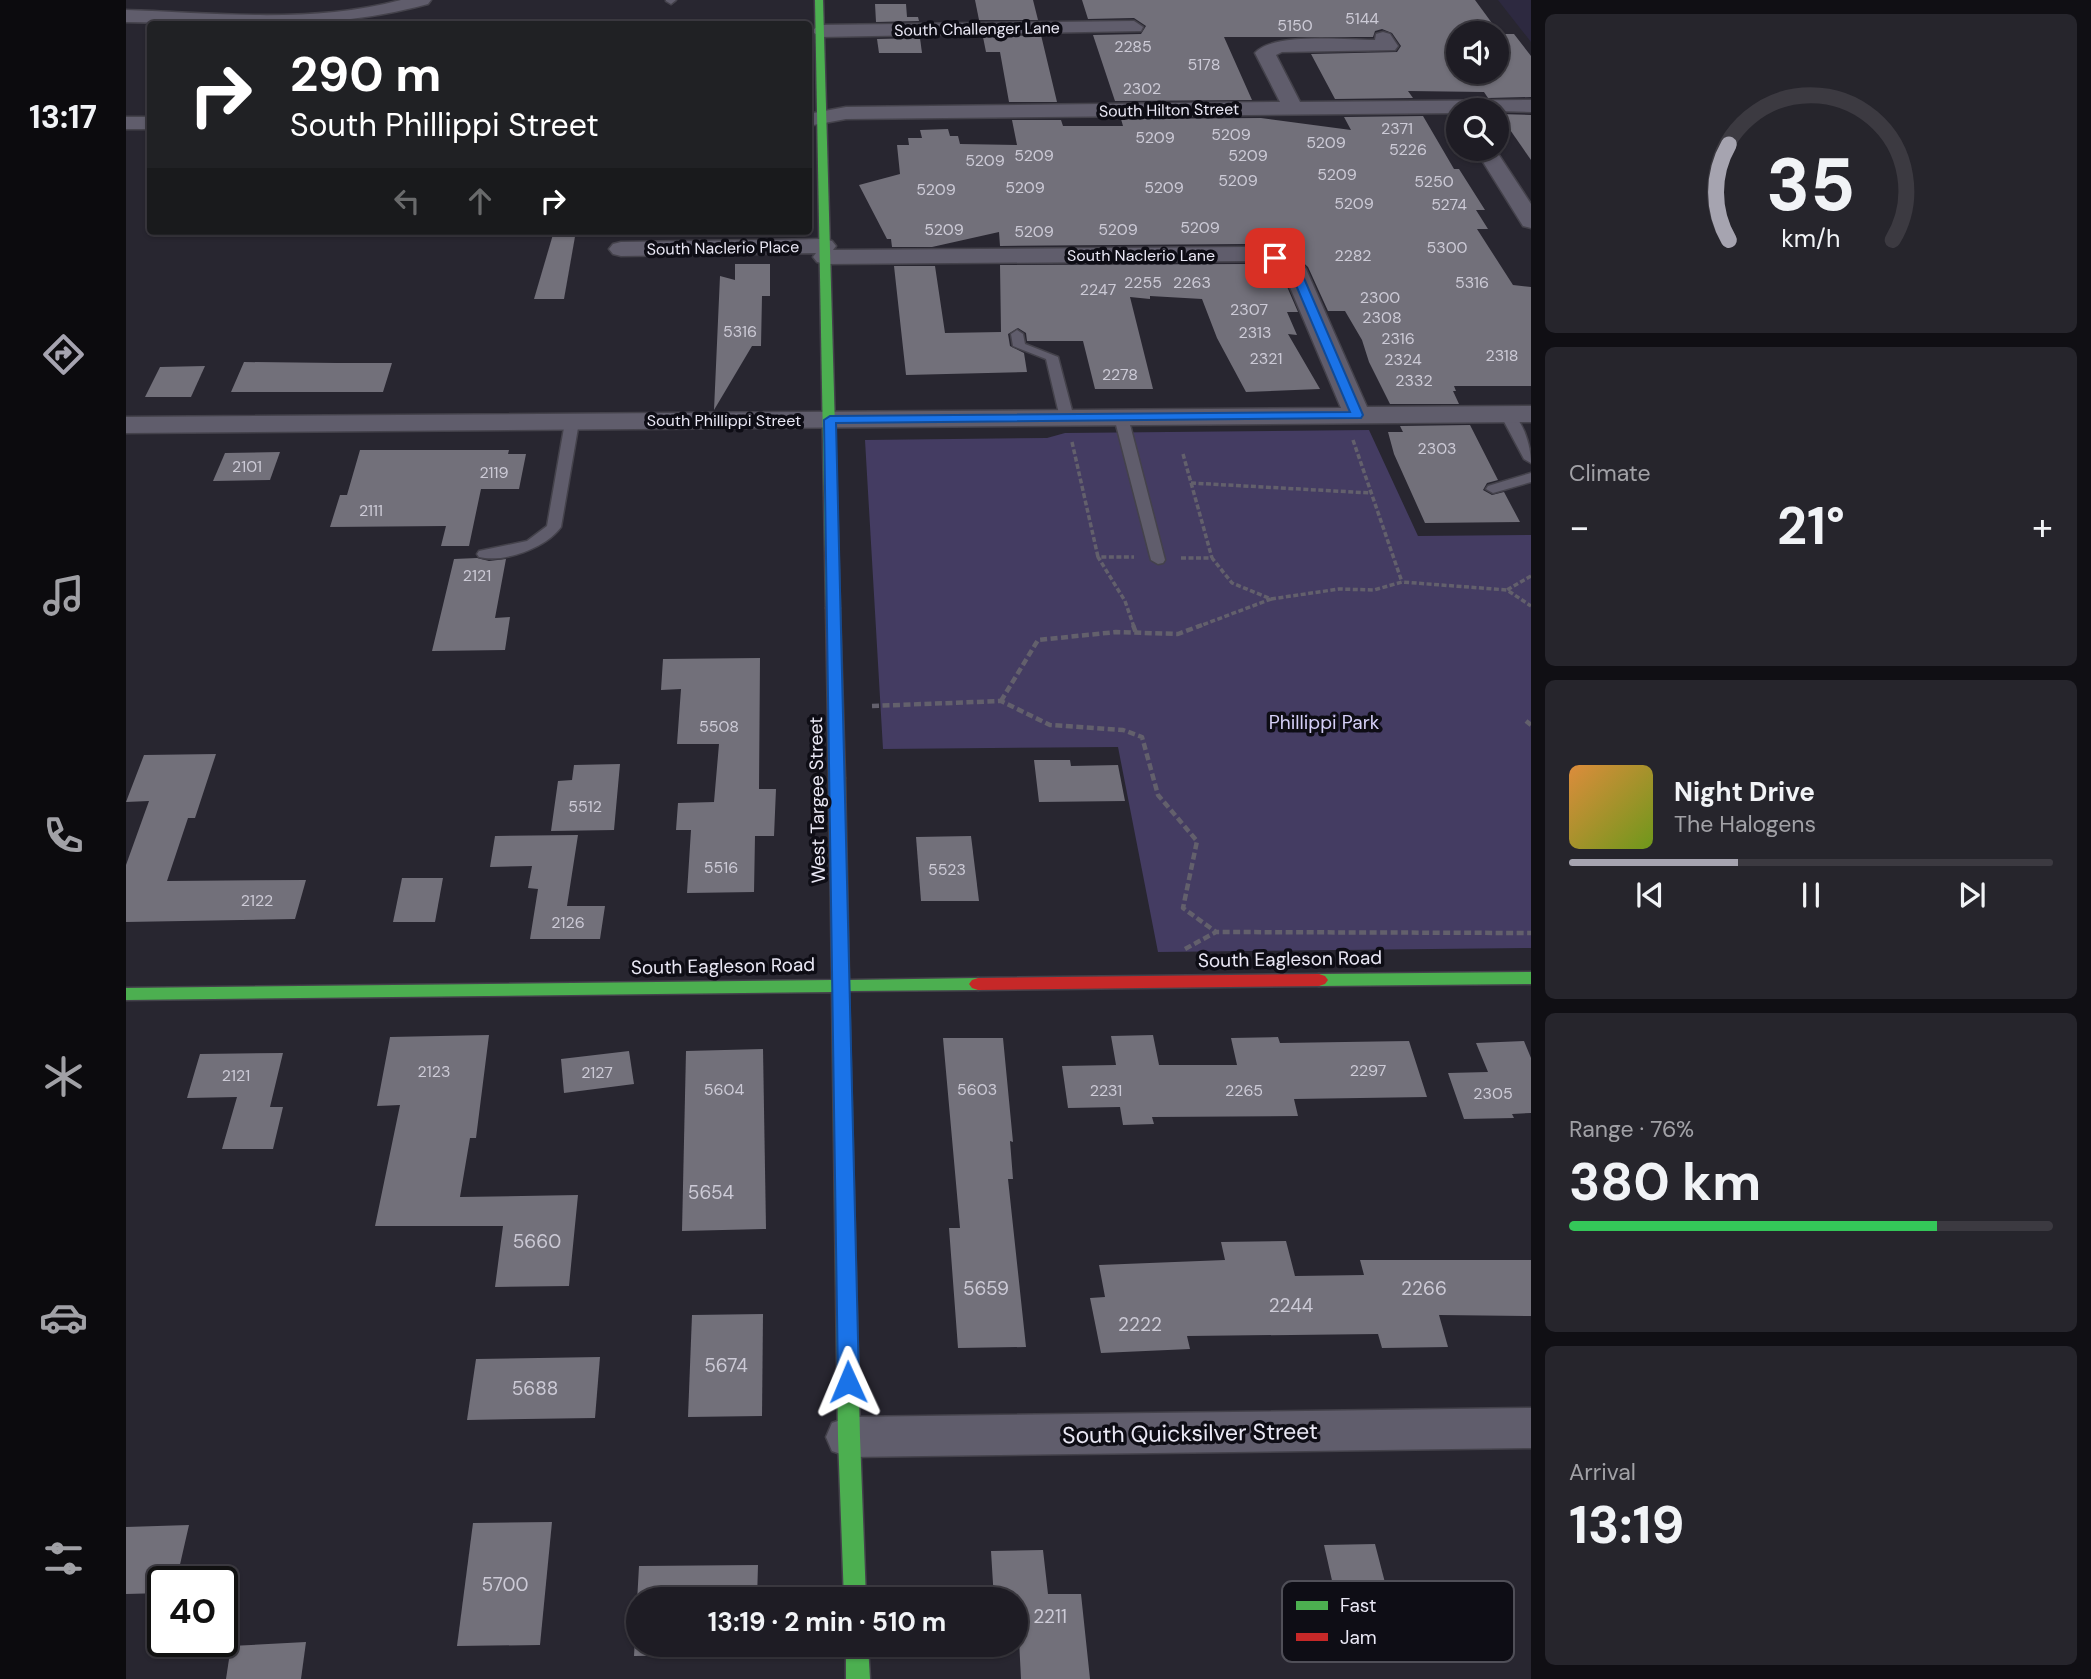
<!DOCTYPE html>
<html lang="en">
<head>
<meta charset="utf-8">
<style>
  body { margin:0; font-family:"DM Sans",sans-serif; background:#26252c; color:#f1f3f6; height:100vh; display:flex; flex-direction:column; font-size:26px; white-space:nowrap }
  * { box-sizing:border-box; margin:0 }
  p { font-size:23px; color:#a1a1a6 }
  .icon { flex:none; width:38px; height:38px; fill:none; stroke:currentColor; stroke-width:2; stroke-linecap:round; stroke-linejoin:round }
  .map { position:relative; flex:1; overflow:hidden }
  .drawer { display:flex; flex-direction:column; gap:14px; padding:14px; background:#100f14; width:560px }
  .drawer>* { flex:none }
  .hud { position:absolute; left:21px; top:21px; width:665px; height:214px; border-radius:7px; box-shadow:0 2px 5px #0004,0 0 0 2px #3c3a41; background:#202124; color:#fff; overflow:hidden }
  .buttons { position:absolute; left:1320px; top:21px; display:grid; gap:14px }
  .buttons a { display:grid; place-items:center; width:63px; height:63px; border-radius:50%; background:#1e1c24; box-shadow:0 2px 5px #0004,0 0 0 2px #3c3a41; font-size:35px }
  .speed { position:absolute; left:21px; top:1566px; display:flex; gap:14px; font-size:35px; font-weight:700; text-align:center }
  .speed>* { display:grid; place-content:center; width:91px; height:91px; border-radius:50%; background:#1e1c24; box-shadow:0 2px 5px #0004,0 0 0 2px #3c3a41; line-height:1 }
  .speed .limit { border:4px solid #111; border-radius:10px; background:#fff; color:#111 }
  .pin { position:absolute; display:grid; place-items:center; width:60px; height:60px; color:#fff; margin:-30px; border-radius:14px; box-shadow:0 4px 10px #0006 }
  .me { position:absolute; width:77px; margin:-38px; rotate:359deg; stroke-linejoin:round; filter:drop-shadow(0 0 5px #0008) }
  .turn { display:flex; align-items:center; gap:24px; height:147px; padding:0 28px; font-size:32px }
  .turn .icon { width:91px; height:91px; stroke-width:2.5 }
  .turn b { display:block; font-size:49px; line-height:60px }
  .lanes { display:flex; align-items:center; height:66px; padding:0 28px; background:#0003; justify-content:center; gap:35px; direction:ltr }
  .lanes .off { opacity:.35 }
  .big { font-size:52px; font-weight:700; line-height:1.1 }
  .drawer .card { flex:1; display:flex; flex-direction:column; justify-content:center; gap:10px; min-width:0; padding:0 24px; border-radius:10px; background:#26252c }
  .drawer .dial { align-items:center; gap:0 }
  .dial svg { height:182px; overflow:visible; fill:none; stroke:#3c3a41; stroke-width:7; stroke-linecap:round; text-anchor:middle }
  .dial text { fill:#f1f3f6; stroke:none }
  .song { display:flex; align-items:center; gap:21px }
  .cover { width:84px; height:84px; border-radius:10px; background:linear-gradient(135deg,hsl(30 70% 55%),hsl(80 70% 35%)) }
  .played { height:7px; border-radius:4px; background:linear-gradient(90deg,#a6a4b0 35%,#3c3a41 35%) }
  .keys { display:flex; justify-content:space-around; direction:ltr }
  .heat { display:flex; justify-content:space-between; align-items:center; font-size:38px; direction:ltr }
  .charge { height:10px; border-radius:5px; background:linear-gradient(90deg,#34c759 76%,#3c3a41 0) }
  .trip { position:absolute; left:500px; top:1587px; width:402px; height:70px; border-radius:35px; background:#1e1c24; box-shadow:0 2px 5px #0004,0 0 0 2px #3c3a41; font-weight:700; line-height:70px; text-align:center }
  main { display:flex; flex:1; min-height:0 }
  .tabs { display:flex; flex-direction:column; width:126px; justify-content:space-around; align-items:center; background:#0c0b0e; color:#a1a1a6 }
  .tabs .icon { width:49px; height:49px }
  .tabs .on { color:#a6a4b0 }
  .tabs b { font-size:32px; color:#f1f3f6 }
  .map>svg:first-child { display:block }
</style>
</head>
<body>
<main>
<nav class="tabs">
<b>13:17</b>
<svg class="icon on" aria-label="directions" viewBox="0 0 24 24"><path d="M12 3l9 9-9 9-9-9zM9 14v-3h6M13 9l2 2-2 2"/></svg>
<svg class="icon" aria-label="music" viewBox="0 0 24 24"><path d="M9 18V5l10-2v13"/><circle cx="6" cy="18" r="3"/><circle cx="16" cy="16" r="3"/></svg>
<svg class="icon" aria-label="phone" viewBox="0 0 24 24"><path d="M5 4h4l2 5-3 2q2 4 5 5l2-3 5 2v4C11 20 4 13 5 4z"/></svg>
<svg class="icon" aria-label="climate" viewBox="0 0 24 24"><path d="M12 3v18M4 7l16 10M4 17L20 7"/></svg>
<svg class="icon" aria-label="car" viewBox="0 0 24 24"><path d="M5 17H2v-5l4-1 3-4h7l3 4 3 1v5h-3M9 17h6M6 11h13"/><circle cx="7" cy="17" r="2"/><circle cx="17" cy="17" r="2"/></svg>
<svg class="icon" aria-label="filters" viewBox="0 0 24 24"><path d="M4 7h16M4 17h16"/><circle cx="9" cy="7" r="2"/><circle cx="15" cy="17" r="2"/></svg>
</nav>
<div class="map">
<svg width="1405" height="1679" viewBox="0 0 1405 1679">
  <rect width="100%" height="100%" fill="#282630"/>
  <polygon fill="#2d2940" points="1372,0 1405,0 1405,42"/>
  <polygon fill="#443c62" points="1243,430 1292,536 1405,535 1405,948 1032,952 992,747 757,749 739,440 921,438 939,433"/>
  <g fill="#72707a" fill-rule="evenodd">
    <polygon points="849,0 907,0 912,20 853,20"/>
    <path d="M 956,0 L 1349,0 L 1374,34 L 1388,34 L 1405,56 L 1405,97 L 1362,98 L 1358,92 L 1282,91 L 1287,98 L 1209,99 L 1185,54 L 1271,52 L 1275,46 L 1266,33 L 1256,29 L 1249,31 L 1247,37 L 1098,37 L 1126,100 L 989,101 L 967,35 L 1015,34 L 1020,26 L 1008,18 L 962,19 ZM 1332,33 L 1370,33 L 1370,72 L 1332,72 Z"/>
    <polygon points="749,4 780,4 781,17 792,17 793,21 750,22"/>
    <polygon points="915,35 931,102 883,102 874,52 860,52 857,37"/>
    <polygon points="794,38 796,53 753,53 751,39"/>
    <polygon points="1373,114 1405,115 1405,160"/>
    <polygon points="1297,116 1328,169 1333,169 1359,210 1350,210 1362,229 1351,229 1387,285 1405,287 1405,386 1328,386 1330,391 1327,391 1333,404 1264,404 1243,362 1236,340 1219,311 1202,311 1182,267 1170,256 1153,250 1120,244 874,246 873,232 806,247 766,247 765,239 761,239 733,185 774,174 771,145 783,145 782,138 796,138 794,130 822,129 824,136 832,136 834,144 891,145 886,120 935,120 937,126 997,126 995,119 1135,118 1225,130 1218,117"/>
    <polygon points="428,231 450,231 438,299 408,299"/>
    <polygon points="609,264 644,264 644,296 636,296 635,346 626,346 588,410 594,276 609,280"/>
    <polygon points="1120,264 1141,268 1156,275 1172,312 1161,312 1171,335 1162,334 1194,389 1120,392 1091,338 1076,299 1024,296 1024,299 1004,297 1027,389 969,389 957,341 901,341 900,333 892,328 882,334 884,346 898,353 901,372 780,375 768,266 809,266 819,333 875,332 874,265"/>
    <polygon points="118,362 211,363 266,363 257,392 105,392"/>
    <polygon points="79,366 65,397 19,397 34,367"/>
    <polygon points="1344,425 1372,480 1361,483 1357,490 1366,495 1378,492 1394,522 1299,523 1268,454 1262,432 1277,432 1274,426"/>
    <polygon points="234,450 383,450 382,454 400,454 393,489 355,489 343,546 315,546 320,526 204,527 214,495 221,495"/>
    <polygon points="154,452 144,480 87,481 99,453"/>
    <polygon points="351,558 363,561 380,559 369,618 384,617 379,650 306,651 328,559"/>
    <polygon points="634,658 633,789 650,789 648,836 629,836 628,892 561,893 565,830 550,830 552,803 588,802 593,744 551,744 555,689 535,690 537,659"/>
    <polygon points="90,754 69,818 62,818 41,881 180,880 169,919 0,922 0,865 23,801 0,802 18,755"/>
    <polygon points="908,760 944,760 945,766 992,765 999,801 913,802"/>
    <polygon points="494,764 488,830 425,831 432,781 446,780 448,765"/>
    <polygon points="452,835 441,906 479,906 474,939 404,939 412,889 402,888 406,866 364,867 369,836"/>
    <polygon points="845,836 853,901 795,901 790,837"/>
    <polygon points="276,878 317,878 309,922 267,922"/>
    <polygon points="363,1035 350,1138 344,1138 334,1197 452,1195 443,1286 369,1287 377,1226 249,1226 274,1105 251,1106 264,1037"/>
    <polygon points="1027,1035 1033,1065 1111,1065 1105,1038 1152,1037 1154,1043 1283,1041 1301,1097 1168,1099 1172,1116 1026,1117 1028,1124 997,1125 994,1107 942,1108 936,1066 990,1065 985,1036"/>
    <polygon points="817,1038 877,1038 887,1142 884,1141 887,1179 882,1179 900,1347 832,1348 823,1228 834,1228"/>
    <polygon points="1398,1041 1405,1058 1405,1113 1386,1114 1388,1118 1338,1119 1322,1073 1362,1072 1350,1043"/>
    <polygon points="637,1049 640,1229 556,1231 560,1051"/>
    <polygon points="503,1051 508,1084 438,1093 435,1059"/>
    <polygon points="157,1053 144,1107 157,1107 147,1149 96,1149 111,1097 61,1098 74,1054"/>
    <polygon points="1160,1241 1169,1276 1238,1275 1234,1260 1405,1260 1405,1316 1313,1315 1322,1347 1256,1348 1252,1334 1061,1336 1064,1349 975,1353 964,1298 979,1297 973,1265 1099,1260 1095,1242"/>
    <polygon points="637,1314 636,1416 562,1417 566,1315"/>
    <polygon points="474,1357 469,1418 341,1420 350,1359"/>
    <polygon points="426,1522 414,1645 331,1646 347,1523"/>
    <polygon points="63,1525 50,1582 37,1582 37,1593 0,1594 0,1527"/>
    <polygon points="1249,1544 1278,1656 1176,1659 1160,1586 1207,1585 1198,1545"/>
    <polygon points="917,1550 922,1594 955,1594 964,1679 895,1679 891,1600 868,1600 865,1551"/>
    <polygon points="632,1565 631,1600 513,1600 513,1645 580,1645 580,1655 508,1656 513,1566"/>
    <polygon points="180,1642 175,1679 100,1679 105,1646"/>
  </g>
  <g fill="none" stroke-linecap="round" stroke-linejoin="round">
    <defs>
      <g id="lane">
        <polygon points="550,0 545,4 540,1 540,0"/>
        <polygon points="891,330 897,334 899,344 932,357 948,418 946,421 936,421 934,418 920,359 887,346 885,334"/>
        <path d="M 1381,410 C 1397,417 1405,447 1405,463 L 1398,459 L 1374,414 Z"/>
        <polygon points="995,413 1002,417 1039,560 1037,563 1032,564 1025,560 988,417"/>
        <path d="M 446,418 L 453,422 L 435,527 C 420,548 378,563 353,557 L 351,554 L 353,551 L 401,541 L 421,526 L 439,422 Z"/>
        <polygon points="1405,473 1405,482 1367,493 1360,489 1362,486"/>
      </g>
      <g id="street">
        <path d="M 275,0 L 305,0 L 302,4 C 198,32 106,24 0,22 L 0,10 C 91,13 186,24 275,0 Z"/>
        <polygon points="1008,21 1017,27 1015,31 694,37 685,31 694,25"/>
        <path d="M 1257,32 L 1264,34 L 1272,46 L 1269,50 L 1156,52 L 1150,55 L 1174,102 L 1405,100 L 1405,112 L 1332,110 L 1332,113 L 720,119 L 682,126 L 682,114 L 720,107 L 1154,102 L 1129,53 C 1146,32 1222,40 1249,40 L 1250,34 Z"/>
        <rect x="0" y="117" width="24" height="12"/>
        <polygon points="1349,149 1369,149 1405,204 1405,228 1397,226"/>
        <path d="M 698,239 L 706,241 L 710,246 L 707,250 L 1120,247 C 1139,250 1168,251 1180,269 L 1241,407 L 1405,406 L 1405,422 L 0,433 L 0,417 L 1215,408 L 1158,273 L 1142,265 L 1120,261 L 699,264 L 691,262 L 687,257 L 690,253 L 495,256 L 487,254 L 483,249 L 487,244 L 495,242 Z"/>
        <polygon points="1405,1408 1405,1448 723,1457 706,1451 700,1437 706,1423 723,1417"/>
      </g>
      <g id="fast">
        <polygon points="689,0 697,0 714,608 707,612 700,608"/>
        <polygon points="711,773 719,778 723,980 852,978 858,980 861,984 858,988 852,990 723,991 734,1437 740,1600 718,1600 712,1437 706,992 0,1000 0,988 706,980 703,778"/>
        <polygon points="1405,972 1405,984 1193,986 1187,984 1184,980 1187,976 1193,974"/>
        <polygon points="720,1645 742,1645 744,1679 720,1679"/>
      </g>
      <g id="jam">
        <polygon points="707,604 714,608 719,778 711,783 703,778 700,608"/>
        <polygon points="1193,974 1199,976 1202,980 1199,984 1193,986 852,990 846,988 843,984 846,980 852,978"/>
      </g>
    </defs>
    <use href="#lane" stroke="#44424b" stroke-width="3"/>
    <use href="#street" stroke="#44424b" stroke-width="3"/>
    <use href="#fast" stroke="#44424b" stroke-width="3"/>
    <use href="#jam" stroke="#44424b" stroke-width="3"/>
    <g stroke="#63606c" stroke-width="3.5" stroke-dasharray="5 2.5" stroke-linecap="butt">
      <polyline points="1227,440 1276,582"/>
      <polyline points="946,442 972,557"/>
      <polyline points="1057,454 1086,558"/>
      <polyline points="1065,483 1245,493"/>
      <polyline points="1055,558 1086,558 1106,583 1145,599 1071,627"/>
      <polyline points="1405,576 1381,590 1405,606"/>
      <polyline points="1145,599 1213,589 1248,590 1276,582 1381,590"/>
      <polyline points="1008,627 999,601 972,557 1008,557"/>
    </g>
    <g stroke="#63606c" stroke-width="4.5" stroke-dasharray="7 3.5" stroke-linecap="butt">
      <polyline points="1007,625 1010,633"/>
      <polyline points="875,701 912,640 990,632 1052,634 1076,625"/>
      <polyline points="746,706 875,701 924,725 997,730 1016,737 1032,795 1071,841 1057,908 1090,932"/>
      <polyline points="1400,721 1405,725"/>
      <polyline points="1059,949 1090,932 1405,933"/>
    </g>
    <use href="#lane" fill="#605d6c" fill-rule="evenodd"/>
    <use href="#street" fill="#605d6c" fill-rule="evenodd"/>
    <use href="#fast" fill="#4caf50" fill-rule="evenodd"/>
    <use href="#jam" fill="#c62828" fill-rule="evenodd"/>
  </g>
  <polygon fill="#1a73e8" stroke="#114b97" stroke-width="2" points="1149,255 1174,269 1237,415 1235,418 710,423 733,1382 730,1388 722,1390 715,1388 712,1382 698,420 704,416 1224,412 1164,271 1145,261 1143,258"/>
  <g text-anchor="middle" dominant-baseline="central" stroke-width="7" stroke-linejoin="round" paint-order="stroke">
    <g font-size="16" fill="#cccad6">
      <text x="1236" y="18">5144</text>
      <text x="1169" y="25">5150</text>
      <text x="1007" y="46">2285</text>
      <text x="1078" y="64">5178</text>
      <text x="1016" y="88">2302</text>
      <text x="1271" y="128">2371</text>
      <text x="1105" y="134">5209</text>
      <text x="1029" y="137">5209</text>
      <text x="1200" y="142">5209</text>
      <text x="1282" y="149">5226</text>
      <text x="908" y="155">5209</text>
      <text x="1122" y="155">5209</text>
      <text x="859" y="160">5209</text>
      <text x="1211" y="174">5209</text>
      <text x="1112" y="180">5209</text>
      <text x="1308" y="181">5250</text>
      <text x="899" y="187">5209</text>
      <text x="1038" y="187">5209</text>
      <text x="810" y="189">5209</text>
      <text x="1228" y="203">5209</text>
      <text x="1323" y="204">5274</text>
      <text x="1074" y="227">5209</text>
      <text x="818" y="229">5209</text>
      <text x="992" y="229">5209</text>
      <text x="908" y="231">5209</text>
      <text x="1321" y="247">5300</text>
      <text x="1227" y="255">2282</text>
      <text x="1017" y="282">2255</text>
      <text x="1066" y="282">2263</text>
      <text x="1346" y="282">5316</text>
      <text x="972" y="289">2247</text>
      <text x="1254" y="297">2300</text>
      <text x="1123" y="309">2307</text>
      <text x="1256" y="317">2308</text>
      <text x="614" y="331">5316</text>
      <text x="1129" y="332">2313</text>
      <text x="1272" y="338">2316</text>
      <text x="1376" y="355">2318</text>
      <text x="1140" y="358">2321</text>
      <text x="1277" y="359">2324</text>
      <text x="994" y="374">2278</text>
      <text x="1288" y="380">2332</text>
      <text x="1311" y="448">2303</text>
      <text x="121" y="466">2101</text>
      <text x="368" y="472">2119</text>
      <text x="245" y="510">2111</text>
      <text x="351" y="575">2121</text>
      <text x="593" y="726">5508</text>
      <text x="459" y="806">5512</text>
      <text x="595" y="867">5516</text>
      <text x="821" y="869">5523</text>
      <text x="131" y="900">2122</text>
      <text x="442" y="922">2126</text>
      <text x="1242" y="1070">2297</text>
      <text x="308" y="1071">2123</text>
      <text x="471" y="1072">2127</text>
      <text x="110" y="1075">2121</text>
      <text x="598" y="1089">5604</text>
      <text x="851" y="1089">5603</text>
      <text x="980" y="1090">2231</text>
      <text x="1118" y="1090">2265</text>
      <text x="1367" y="1093">2305</text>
    </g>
    <g font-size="16" fill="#eae8f5" stroke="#0e0d15">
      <text transform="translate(851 29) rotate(-1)">South Challenger Lane</text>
      <text transform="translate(1043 110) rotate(-1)">South Hilton Street</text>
      <text transform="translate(597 248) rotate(-1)">South Naclerio Place</text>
      <text x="1015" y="255">South Naclerio Lane</text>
      <text x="598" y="420">South Phillippi Street</text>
    </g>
    <g font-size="19" fill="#d6d0f8" stroke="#0e0d15">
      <text x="1198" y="722">Phillippi Park</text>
    </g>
    <g font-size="19" fill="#eae8f5" stroke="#0e0d15">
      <text transform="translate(691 800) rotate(-91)">West Targee Street</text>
      <text transform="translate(1164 959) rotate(-1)">South Eagleson Road</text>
      <text transform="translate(597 966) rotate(-1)">South Eagleson Road</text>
    </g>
    <g font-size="19" fill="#cccad6">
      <text x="585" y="1192">5654</text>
      <text x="411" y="1241">5660</text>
      <text x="860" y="1288">5659</text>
      <text x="1298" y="1288">2266</text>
      <text x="1165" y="1305">2244</text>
      <text x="1014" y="1324">2222</text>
      <text x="600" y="1365">5674</text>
      <text x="409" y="1388">5688</text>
      <text x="379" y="1584">5700</text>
      <text x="924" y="1616">2211</text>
    </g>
    <g font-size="23" fill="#eae8f5" stroke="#0e0d15">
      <text transform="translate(1064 1433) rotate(-1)">South Quicksilver Street</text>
    </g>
  </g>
  <rect x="1156" y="1581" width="232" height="81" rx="10" fill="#0e0d15" stroke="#504f58" stroke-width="2"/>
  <rect x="1170" y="1601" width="32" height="9" fill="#4caf50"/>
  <rect x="1170" y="1633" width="32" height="8" fill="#c62828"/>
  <g font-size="19" fill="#eae8f5">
    <text x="1214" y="1612">Fast</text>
    <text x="1214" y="1644">Jam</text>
  </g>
</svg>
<div class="buttons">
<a><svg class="icon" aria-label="sound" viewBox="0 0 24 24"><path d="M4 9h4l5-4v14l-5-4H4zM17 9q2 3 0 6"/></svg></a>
<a><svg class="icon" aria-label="search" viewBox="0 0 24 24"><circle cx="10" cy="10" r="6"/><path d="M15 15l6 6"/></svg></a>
</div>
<div class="speed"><div class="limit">40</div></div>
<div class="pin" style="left:1149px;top:258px;background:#d93025"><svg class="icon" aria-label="arrive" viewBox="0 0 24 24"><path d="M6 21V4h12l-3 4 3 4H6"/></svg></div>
<svg class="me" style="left:722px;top:1382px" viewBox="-20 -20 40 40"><path d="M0-17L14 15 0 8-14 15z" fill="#1a73e8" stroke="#fff" stroke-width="4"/></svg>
<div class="trip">13:19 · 2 min · 510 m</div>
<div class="hud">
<div class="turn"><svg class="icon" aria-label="right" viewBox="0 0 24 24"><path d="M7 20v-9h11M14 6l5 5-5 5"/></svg><div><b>290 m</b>South Phillippi Street</div></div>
<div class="lanes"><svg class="icon off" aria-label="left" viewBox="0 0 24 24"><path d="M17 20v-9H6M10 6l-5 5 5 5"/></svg><svg class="icon off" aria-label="ahead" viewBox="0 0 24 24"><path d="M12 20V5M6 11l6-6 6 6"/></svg><svg class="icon" aria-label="right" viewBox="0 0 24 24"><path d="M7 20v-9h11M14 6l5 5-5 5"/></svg></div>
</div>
</div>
<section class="drawer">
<div class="card dial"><svg viewBox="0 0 100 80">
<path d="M14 69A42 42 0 1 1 86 69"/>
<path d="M14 69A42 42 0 0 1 14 27" stroke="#a6a4b0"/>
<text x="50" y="56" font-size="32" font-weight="700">35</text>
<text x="50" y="72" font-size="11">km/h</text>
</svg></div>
<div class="card"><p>Climate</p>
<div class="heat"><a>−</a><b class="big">21°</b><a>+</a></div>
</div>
<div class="card">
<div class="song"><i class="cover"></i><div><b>Night Drive</b><p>The Halogens</p></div></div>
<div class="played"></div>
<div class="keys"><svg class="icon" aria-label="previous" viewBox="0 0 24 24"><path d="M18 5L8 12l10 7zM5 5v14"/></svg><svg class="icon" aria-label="pause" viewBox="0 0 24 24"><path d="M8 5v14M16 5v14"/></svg><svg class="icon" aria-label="next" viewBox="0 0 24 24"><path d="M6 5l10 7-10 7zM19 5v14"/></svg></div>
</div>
<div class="card"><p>Range · 76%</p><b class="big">380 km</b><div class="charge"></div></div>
<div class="card"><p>Arrival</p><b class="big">13:19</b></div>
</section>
</main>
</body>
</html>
